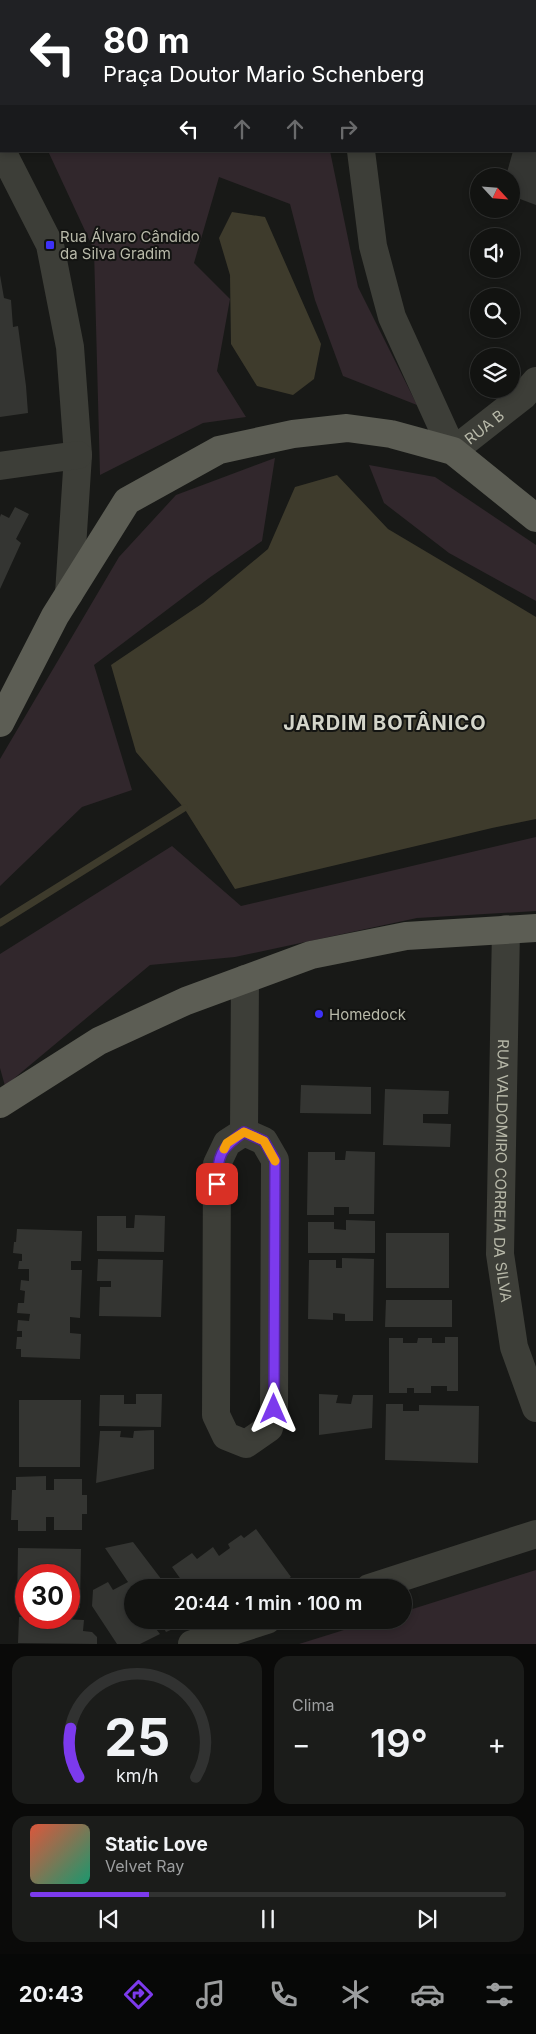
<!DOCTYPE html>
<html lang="pt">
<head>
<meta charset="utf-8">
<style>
  body { margin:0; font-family:Inter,sans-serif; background:#1b1c1a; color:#f1f3f6; height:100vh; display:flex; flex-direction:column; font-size:19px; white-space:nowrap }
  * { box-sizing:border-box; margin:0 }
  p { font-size:16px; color:#9c9e9f }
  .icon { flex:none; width:28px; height:28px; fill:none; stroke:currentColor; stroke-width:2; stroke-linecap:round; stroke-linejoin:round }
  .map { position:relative; height:1644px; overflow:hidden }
  .panel { display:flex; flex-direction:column; gap:12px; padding:12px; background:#0a0a09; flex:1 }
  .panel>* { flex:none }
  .guide { position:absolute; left:0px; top:0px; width:536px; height:152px; box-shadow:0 2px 8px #0003,0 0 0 1px #313231; background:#202124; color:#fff; overflow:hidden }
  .needle { width:32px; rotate:116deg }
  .controls { position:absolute; left:470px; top:168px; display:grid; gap:10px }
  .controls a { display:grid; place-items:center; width:50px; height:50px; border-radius:50%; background:#121311; box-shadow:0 2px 8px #0003,0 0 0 1px #313231; font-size:25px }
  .speed { position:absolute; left:15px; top:1564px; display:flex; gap:10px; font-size:25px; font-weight:700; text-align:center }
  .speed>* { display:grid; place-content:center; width:65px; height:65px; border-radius:50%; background:#121311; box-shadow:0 2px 8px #0003,0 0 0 1px #313231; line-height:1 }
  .speed .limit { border:8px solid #d22; background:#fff; color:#111 }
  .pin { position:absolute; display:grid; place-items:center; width:42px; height:42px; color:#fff; margin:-21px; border-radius:10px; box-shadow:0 2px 8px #0006 }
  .me { position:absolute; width:55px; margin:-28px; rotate:0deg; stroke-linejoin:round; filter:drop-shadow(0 0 4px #0008) }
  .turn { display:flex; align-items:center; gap:18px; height:105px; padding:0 20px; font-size:22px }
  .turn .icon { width:65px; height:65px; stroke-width:2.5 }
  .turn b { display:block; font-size:35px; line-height:42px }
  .lanes { display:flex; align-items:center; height:48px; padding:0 20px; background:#0003; justify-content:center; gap:25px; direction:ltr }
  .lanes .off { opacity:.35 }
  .big { font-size:38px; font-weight:600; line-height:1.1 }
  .panel .widget { flex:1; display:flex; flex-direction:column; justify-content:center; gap:8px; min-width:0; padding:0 18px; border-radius:15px; background:#1b1c1a }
  .panel .dial { align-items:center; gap:0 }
  .dial svg { height:130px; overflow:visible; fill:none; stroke:#313231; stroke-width:7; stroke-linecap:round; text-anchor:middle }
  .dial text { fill:#f1f3f6; stroke:none }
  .song { display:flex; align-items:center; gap:15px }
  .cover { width:60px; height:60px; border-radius:8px; background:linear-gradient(135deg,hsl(10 70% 55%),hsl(160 70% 35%)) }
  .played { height:5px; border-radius:2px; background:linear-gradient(90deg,#7c3aed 25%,#313231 25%) }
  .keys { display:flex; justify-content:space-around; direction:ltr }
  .heat { display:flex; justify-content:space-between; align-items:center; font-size:28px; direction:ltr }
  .panel .tiles { flex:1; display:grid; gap:12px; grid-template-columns:1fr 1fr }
  .widget:last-child { grid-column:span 2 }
  .trip { position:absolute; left:124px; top:1579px; width:288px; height:50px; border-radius:25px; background:#121311; box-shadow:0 2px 8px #0003,0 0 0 1px #313231; font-weight:600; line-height:50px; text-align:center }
  .menu { display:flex; height:80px; justify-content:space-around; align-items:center; background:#070807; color:#9c9e9f }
  .menu .icon { width:35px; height:35px }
  .menu .selected { color:#7c3aed }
  .menu b { font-size:22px; color:#f1f3f6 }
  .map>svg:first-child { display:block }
</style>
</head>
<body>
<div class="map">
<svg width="536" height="1644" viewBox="0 0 536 1644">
  <rect width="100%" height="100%" fill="#181917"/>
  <g fill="#31272c">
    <polygon points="22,0 334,0 335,1 22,1"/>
    <polygon points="48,151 330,151 358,287 417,405 343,376 315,300 290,204 219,177 194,263 230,299 217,371 246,417 203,423 100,475 94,250"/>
    <polygon points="275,458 262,541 209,578 94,665 132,790 82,807 0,886 0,759 119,557 176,495"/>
    <polygon points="369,465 435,477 536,545 536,601 449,553 384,503"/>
    <polygon points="536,837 536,911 417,918 235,957 150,965 5,1086 0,1068 0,954 172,846 241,906"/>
    <polygon points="536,1570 536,1644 299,1644 376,1620 402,1620 403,1612"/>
  </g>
  <g fill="#3e3b2c">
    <polygon points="232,212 265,217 321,344 314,379 293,395 257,386 231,344 230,275 219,238"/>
    <polygon points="337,475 388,529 536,617 536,819 492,828 235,889 184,808 136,752 111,665 203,603 268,549 295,487"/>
  </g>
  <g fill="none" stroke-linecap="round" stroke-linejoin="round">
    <polyline stroke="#3e3b2c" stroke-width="7" points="0,923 184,808"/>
  </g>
  <g fill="#343532">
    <polygon points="513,151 536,151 536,205 520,199 519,204 511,202 511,176 506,176"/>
    <polygon points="0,275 4,298 11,300 13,327 18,326 26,386 28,413 0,417"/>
    <polygon points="15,507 29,514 16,539 21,543 0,589 0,517 1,514 9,518"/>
    <polygon points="301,1085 371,1087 371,1114 300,1113"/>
    <polygon points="385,1089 449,1091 448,1114 423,1114 423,1123 451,1124 450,1147 383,1145"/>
    <polygon points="346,1151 375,1152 374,1214 349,1214 349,1207 334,1207 334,1215 307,1215 308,1152 335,1152 335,1160 345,1160"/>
    <polygon points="135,1215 165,1216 164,1252 97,1251 97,1216 126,1216 126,1228 134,1228"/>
    <polygon points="346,1220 375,1221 375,1253 308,1253 308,1222 334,1222 334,1229 346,1230"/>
    <polygon points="17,1229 82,1231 81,1261 71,1261 71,1270 82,1270 80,1318 70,1317 70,1333 81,1334 80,1359 21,1357 21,1349 16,1349 17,1337 22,1337 22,1331 17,1331 18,1320 29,1321 30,1314 17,1313 18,1303 24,1303 25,1291 20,1290 21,1280 29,1281 29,1269 18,1269 19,1261 22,1261 22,1254 13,1253 14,1242 16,1242"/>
    <rect x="386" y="1233" width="63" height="55"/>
    <polygon points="342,1258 374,1259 373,1321 345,1321 345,1314 333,1313 333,1320 308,1319 309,1260 336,1260 336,1268 342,1268"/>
    <polygon points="98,1259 163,1260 161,1317 99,1316 100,1287 111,1287 111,1281 97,1281"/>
    <polygon points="386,1300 452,1300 452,1327 385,1327"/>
    <polygon points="445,1337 458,1337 458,1391 447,1391 447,1386 431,1386 431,1393 414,1393 414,1388 407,1388 407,1393 389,1393 389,1338 403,1338 403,1343 417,1343 418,1338 432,1338 432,1343 445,1343"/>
    <polygon points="136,1394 162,1394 161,1427 99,1426 100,1395 124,1395 124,1404 136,1404"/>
    <polygon points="319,1394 338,1395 336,1403 351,1404 353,1395 373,1395 372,1428 319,1435"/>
    <polygon points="19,1400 81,1400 80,1467 19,1467"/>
    <polygon points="386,1404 403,1404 403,1411 419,1411 419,1405 479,1406 478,1463 385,1460"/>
    <polygon points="154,1430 154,1469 96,1483 100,1431 121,1431 120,1437 133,1438 134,1431"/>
    <polygon points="46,1476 46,1490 54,1490 54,1479 82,1479 82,1495 87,1495 87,1514 82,1514 82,1530 54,1530 54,1517 46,1517 46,1531 18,1531 18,1520 11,1520 12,1490 16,1490 16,1477"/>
    <polygon points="256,1529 291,1577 282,1583 285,1588 187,1588 172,1567 192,1553 197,1559 213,1547 219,1556 230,1548 228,1544 241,1535 244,1538"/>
    <polygon points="133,1542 168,1588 132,1588 132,1620 149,1620 160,1634 140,1644 117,1644 92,1606 93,1590 108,1582 113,1590 128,1582 105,1548"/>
    <polygon points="18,1548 81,1549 80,1608 69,1608 69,1575 26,1575 26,1608 17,1608"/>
    <polygon points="19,1617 84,1620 83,1631 92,1632 97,1637 97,1644 18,1643"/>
    <polygon points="159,1620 194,1620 166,1632"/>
  </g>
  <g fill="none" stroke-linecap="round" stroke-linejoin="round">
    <g stroke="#3d3e38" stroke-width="28">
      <polyline points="360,1 360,0"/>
      <polyline points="2,151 50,245 70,347 78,455 69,594"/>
      <path id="s1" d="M 361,151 L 373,246 L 392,317 L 453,451 L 523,396 L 536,381"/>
      <polyline points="0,466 78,455"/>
      <path id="s2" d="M 506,929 L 500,1254 L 514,1347 L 536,1408"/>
      <polygon points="244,1132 264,1141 275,1160 274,1409 269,1428 246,1444 226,1436 216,1415 217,1164 227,1143"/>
      <polyline points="244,1132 245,979"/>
      <polyline points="369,1588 536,1534"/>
      <polyline points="192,1644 267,1620"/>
    </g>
    <g stroke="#5c5d54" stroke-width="28">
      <polyline points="0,723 55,616 127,501 219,450 293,434 347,428 391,434 453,451 536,518"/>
      <polyline points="0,1104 99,1041 186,1001 311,955 406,936 536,928"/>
    </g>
  </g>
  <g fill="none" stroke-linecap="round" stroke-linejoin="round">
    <defs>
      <path id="route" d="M 217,1184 C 217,1155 221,1148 244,1132 L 264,1141 L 275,1160 L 274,1409"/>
    </defs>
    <use href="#route" stroke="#51269a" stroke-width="12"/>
    <use href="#route" stroke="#7c3aed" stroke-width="9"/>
    <polyline stroke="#f59e0b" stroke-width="9" points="224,1149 227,1143 244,1132 264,1141 275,1161"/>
  </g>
  <g fill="#3e31f8" stroke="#131412" stroke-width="2">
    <rect x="45" y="240" width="10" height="10" rx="2.5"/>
    <circle cx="319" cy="1014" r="5"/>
  </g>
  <g text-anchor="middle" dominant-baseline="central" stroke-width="4" stroke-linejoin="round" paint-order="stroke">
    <g font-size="15" fill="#b8b9a9" stroke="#131412" text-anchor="start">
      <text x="60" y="236">Rua Álvaro Cândido<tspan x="60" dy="17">da Silva Gradim</tspan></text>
      <text x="329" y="1014">Homedock</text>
    </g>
    <g font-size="15" fill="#b8b9a9" stroke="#131412">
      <text stroke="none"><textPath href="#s1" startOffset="356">RUA B</textPath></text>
      <text stroke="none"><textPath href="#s2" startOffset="242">RUA VALDOMIRO CORREIA DA SILVA</textPath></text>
    </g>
    <g font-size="20" font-weight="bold" letter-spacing="1" fill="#d4d5ca" stroke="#131412">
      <text x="385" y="723">JARDIM BOTÂNICO</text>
    </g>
  </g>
</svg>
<div class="controls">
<a><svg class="needle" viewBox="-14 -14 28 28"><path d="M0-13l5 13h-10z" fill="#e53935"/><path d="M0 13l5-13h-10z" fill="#9c9e9f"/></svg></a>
<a><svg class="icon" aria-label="sound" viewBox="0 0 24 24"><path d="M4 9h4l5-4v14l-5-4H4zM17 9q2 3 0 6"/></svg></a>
<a><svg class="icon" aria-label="search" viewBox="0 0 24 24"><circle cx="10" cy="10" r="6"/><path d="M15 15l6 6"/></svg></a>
<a><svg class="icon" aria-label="layers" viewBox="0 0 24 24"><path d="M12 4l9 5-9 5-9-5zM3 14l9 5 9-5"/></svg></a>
</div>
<div class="speed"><div class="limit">30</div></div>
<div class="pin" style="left:217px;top:1184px;background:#d93025"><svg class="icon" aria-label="arrive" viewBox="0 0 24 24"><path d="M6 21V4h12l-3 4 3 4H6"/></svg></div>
<svg class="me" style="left:274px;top:1409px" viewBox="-20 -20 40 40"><path d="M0-17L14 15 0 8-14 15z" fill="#7c3aed" stroke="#fff" stroke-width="4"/></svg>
<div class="trip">20:44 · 1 min · 100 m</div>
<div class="guide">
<div class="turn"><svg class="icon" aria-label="left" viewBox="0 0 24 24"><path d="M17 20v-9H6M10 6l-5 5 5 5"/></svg><div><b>80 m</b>Praça Doutor Mario Schenberg</div></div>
<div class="lanes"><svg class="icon" aria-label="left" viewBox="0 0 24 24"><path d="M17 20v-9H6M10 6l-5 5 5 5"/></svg><svg class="icon off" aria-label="ahead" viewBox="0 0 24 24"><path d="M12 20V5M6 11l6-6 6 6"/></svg><svg class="icon off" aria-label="ahead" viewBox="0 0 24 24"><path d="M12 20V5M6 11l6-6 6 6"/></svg><svg class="icon off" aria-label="right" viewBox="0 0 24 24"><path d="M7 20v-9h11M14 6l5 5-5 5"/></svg></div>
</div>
</div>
<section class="panel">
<div class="tiles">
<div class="widget dial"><svg viewBox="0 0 100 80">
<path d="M14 69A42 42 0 1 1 86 69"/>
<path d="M14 69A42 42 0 0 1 9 39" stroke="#7c3aed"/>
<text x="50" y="56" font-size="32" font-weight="700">25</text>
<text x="50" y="72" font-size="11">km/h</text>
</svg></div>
<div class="widget"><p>Clima</p>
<div class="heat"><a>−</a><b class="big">19°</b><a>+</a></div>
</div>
<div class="widget">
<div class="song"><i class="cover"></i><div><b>Static Love</b><p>Velvet Ray</p></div></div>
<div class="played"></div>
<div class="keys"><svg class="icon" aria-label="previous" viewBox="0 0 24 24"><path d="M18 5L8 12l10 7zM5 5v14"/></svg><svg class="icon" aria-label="pause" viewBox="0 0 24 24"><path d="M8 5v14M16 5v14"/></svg><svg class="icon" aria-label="next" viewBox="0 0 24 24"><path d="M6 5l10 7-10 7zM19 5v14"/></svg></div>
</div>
</div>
</section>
<nav class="menu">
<b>20:43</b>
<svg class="icon selected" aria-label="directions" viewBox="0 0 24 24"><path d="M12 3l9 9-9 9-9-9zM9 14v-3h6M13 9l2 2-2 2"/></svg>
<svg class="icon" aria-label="music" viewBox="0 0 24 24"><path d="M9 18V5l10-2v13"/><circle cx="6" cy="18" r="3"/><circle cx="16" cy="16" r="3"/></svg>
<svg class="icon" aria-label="phone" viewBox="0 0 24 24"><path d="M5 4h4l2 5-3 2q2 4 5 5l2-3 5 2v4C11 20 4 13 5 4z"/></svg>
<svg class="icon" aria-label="climate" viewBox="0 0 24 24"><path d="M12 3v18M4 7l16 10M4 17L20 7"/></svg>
<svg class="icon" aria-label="car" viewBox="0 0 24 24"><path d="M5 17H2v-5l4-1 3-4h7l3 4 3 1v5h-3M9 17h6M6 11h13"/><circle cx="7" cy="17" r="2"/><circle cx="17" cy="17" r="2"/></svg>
<svg class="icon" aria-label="filters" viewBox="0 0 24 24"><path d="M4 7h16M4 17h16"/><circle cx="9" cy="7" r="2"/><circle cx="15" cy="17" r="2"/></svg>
</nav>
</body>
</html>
